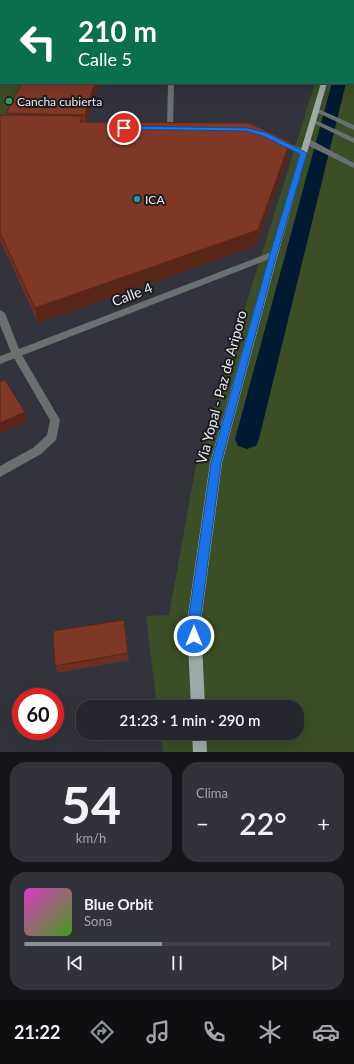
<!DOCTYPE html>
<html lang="es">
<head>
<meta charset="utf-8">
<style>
  body { margin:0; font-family:Lato,sans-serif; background:#32323a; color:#f1f3f6; height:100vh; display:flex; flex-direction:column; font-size:15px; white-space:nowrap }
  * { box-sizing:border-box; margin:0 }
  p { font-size:13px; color:#a4a5aa }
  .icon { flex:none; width:22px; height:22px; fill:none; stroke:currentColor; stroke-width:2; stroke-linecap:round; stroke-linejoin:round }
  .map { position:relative; height:752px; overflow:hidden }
  .details { display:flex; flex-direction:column; gap:10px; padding:10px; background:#151519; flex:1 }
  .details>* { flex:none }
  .top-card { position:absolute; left:0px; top:0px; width:354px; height:84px; box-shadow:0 4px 16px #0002,0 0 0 1px #42434a; background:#0b6e4f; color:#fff; overflow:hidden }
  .speed { position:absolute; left:12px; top:688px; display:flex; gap:8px; font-size:20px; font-weight:700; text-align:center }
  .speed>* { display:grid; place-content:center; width:52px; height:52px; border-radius:50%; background:#26262e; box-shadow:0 4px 16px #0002,0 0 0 1px #42434a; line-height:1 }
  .speed .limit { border:6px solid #d22; background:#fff; color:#111 }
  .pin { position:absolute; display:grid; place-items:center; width:34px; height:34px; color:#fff; margin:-17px; border:2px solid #fff; border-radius:50%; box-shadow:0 1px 4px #0007 }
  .me { position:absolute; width:44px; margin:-22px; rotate:0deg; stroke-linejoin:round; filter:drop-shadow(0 0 3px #0008) }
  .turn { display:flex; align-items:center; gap:14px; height:84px; padding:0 12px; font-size:18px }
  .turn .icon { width:52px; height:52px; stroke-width:2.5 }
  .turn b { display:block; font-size:28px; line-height:34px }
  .big { font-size:30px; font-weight:600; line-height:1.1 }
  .details .widget { flex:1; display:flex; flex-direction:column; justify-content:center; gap:6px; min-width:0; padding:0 14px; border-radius:16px; background:#32323a }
  .details .dial { align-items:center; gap:0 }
  .dial b { font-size:52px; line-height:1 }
  .song { display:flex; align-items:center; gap:12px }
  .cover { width:48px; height:48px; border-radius:6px; background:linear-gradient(135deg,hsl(310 70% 55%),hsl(100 70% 35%)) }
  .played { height:4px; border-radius:2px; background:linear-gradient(90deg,#8c9099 45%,#42434a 45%) }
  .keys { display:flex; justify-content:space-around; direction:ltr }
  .heat { display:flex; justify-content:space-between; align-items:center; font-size:22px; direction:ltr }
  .details .tiles { flex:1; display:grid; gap:10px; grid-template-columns:1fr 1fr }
  .widget:last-child { grid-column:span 2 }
  .trip { position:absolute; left:76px; top:700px; width:228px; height:40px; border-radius:16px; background:#26262e; box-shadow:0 4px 16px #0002,0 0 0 1px #42434a; font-weight:600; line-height:40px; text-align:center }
  .menu { display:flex; height:64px; justify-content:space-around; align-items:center; background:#0f0f12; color:#a4a5aa }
  .menu .icon { width:28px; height:28px }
  .menu .current { color:#8c9099 }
  .menu b { font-size:18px; color:#f1f3f6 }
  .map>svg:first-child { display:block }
</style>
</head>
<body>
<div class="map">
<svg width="354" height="752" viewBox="0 0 354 752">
  <rect width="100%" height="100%" fill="#33333d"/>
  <g fill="#3b4e25">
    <polygon points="341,0 354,0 354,752 163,752 161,733 297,733 297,707 157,707 146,616 169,615 196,465 315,83 353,83 353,1"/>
    <polygon points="0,83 28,85 11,115 0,117"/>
  </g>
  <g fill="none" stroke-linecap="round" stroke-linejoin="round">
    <g fill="#001a33" fill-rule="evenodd">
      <polygon points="353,30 354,30 353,41"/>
      <polygon points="332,83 346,83 259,439 256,446 247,449 238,446 235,439"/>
    </g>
    <polygon fill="#69706f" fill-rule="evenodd" points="16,349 19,350 60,420 56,440 41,454 0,477 0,466 33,448 47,435 50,420 11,353"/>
    <rect fill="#69706f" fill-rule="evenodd" x="110" y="0" width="6" height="1"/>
    <g fill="#69706f" fill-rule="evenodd">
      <rect x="49" y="0" width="6" height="1"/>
      <polygon points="76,0 100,0 101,1 77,1"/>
      <rect x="275" y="0" width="6" height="1"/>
      <polygon points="0,49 1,49 0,54"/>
      <polygon points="168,83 174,83 173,129 170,131 167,129"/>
      <polygon points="316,108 354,125 354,130 314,111 313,110"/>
      <polygon points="311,120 315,120 354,138 354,143 311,122"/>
      <polygon points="278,139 307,151 308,153 304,155 301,155 276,142 276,140"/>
      <polygon points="305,140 311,140 354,163 354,168 305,144"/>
      <polygon points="274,251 277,252 278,254 277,256 0,364 0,356 11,352 0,325 0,310 5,313 19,349"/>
    </g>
    <g fill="#9daaa9" fill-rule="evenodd">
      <rect x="345" y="0" width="6" height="1"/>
      <polygon points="321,83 327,83 278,254 222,463 201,622 205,707 191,707 187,622 210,463 270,254"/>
      <polygon points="192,733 206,733 207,752 193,752"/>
    </g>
  </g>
  <g fill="#6c3020">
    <polygon points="0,0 1,1 1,23 0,23"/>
    <polygon points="1,66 1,79 0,79 0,67"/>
    <polygon points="93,100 87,122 288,158 256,246 38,323 0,240 0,116 6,115 6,113"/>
    <polygon points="124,620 129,660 58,673 55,666"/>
  </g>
  <g fill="#58271a">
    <polygon points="26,0 33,0 32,1 25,1"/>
    <polygon points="96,83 101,83 93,100 86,124 85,115 92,91"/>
    <polygon points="290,142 288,158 256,246 38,323 35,308"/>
    <polygon points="25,412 27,422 0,434 0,423"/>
  </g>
  <g fill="#7e3825" stroke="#58271a">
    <polygon points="0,0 26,0 25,1 1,1 1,16 0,16"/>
    <polygon points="22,83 96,83 92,91 85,115 6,113"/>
    <polygon points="1,115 82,116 80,122 249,123 290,142 258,230 35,308 0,233 0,116"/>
    <polygon points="5,380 25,412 0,423 0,382"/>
    <polygon points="124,620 128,653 55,666 53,631"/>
  </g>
  <polygon fill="#1a73e8" stroke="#114b97" points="124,126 247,128 267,133 307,153 277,254 221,463 200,622 200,636 199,641 194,642 190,641 188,636 188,622 211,463 270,254 300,154 263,136 247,131 122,129 121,128"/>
  <circle fill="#2e9e5b" stroke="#1b1b20" stroke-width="1.5" cx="9" cy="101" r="4"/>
  <circle fill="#0f9aa8" stroke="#1b1b20" stroke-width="1.5" cx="137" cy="199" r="4"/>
  <g text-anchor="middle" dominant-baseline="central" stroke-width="4" stroke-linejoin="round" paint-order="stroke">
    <g font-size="12" fill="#e9e9f0" stroke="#1b1b20" text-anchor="start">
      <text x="17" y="101">Cancha cubierta</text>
      <text x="145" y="199">ICA</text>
    </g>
    <g font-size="14" fill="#e9e9f0" stroke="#1b1b20">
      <text transform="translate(132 294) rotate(-21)">Calle 4</text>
      <text transform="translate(221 387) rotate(-75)">Via Yopal - Paz de Ariporo</text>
    </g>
  </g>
</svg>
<div class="speed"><div class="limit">60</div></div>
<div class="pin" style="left:124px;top:128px;background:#d93025"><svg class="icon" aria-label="arrive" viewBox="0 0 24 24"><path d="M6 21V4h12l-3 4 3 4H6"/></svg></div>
<svg class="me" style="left:194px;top:636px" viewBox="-20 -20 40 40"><circle r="17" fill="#1a73e8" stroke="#fff" stroke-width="3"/><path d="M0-11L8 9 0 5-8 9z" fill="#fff"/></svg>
<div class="trip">21:23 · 1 min · 290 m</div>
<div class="top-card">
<div class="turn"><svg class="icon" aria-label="left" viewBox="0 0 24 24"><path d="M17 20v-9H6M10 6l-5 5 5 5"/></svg><div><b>210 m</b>Calle 5</div></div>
</div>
</div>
<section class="details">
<div class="tiles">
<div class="widget dial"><b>54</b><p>km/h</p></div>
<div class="widget"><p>Clima</p>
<div class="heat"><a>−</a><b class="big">22°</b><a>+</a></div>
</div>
<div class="widget">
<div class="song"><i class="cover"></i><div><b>Blue Orbit</b><p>Sona</p></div></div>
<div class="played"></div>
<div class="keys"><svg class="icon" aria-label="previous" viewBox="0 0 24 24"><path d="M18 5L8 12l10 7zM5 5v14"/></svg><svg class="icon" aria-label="pause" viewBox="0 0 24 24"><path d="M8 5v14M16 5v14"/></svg><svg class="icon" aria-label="next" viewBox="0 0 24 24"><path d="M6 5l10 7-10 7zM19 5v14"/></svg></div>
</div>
</div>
</section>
<nav class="menu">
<b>21:22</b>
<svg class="icon current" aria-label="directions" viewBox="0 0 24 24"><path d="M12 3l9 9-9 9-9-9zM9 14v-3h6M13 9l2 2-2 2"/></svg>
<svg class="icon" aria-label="music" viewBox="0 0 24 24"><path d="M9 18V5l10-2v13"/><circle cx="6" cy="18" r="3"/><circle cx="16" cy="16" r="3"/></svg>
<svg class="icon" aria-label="phone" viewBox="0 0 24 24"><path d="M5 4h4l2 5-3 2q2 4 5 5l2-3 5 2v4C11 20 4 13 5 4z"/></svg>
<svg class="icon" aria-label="climate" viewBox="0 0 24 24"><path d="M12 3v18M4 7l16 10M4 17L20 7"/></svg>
<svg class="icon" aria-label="car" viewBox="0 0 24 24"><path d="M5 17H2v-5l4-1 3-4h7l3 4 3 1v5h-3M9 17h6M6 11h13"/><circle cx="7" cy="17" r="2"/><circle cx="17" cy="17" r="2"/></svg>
</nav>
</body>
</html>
